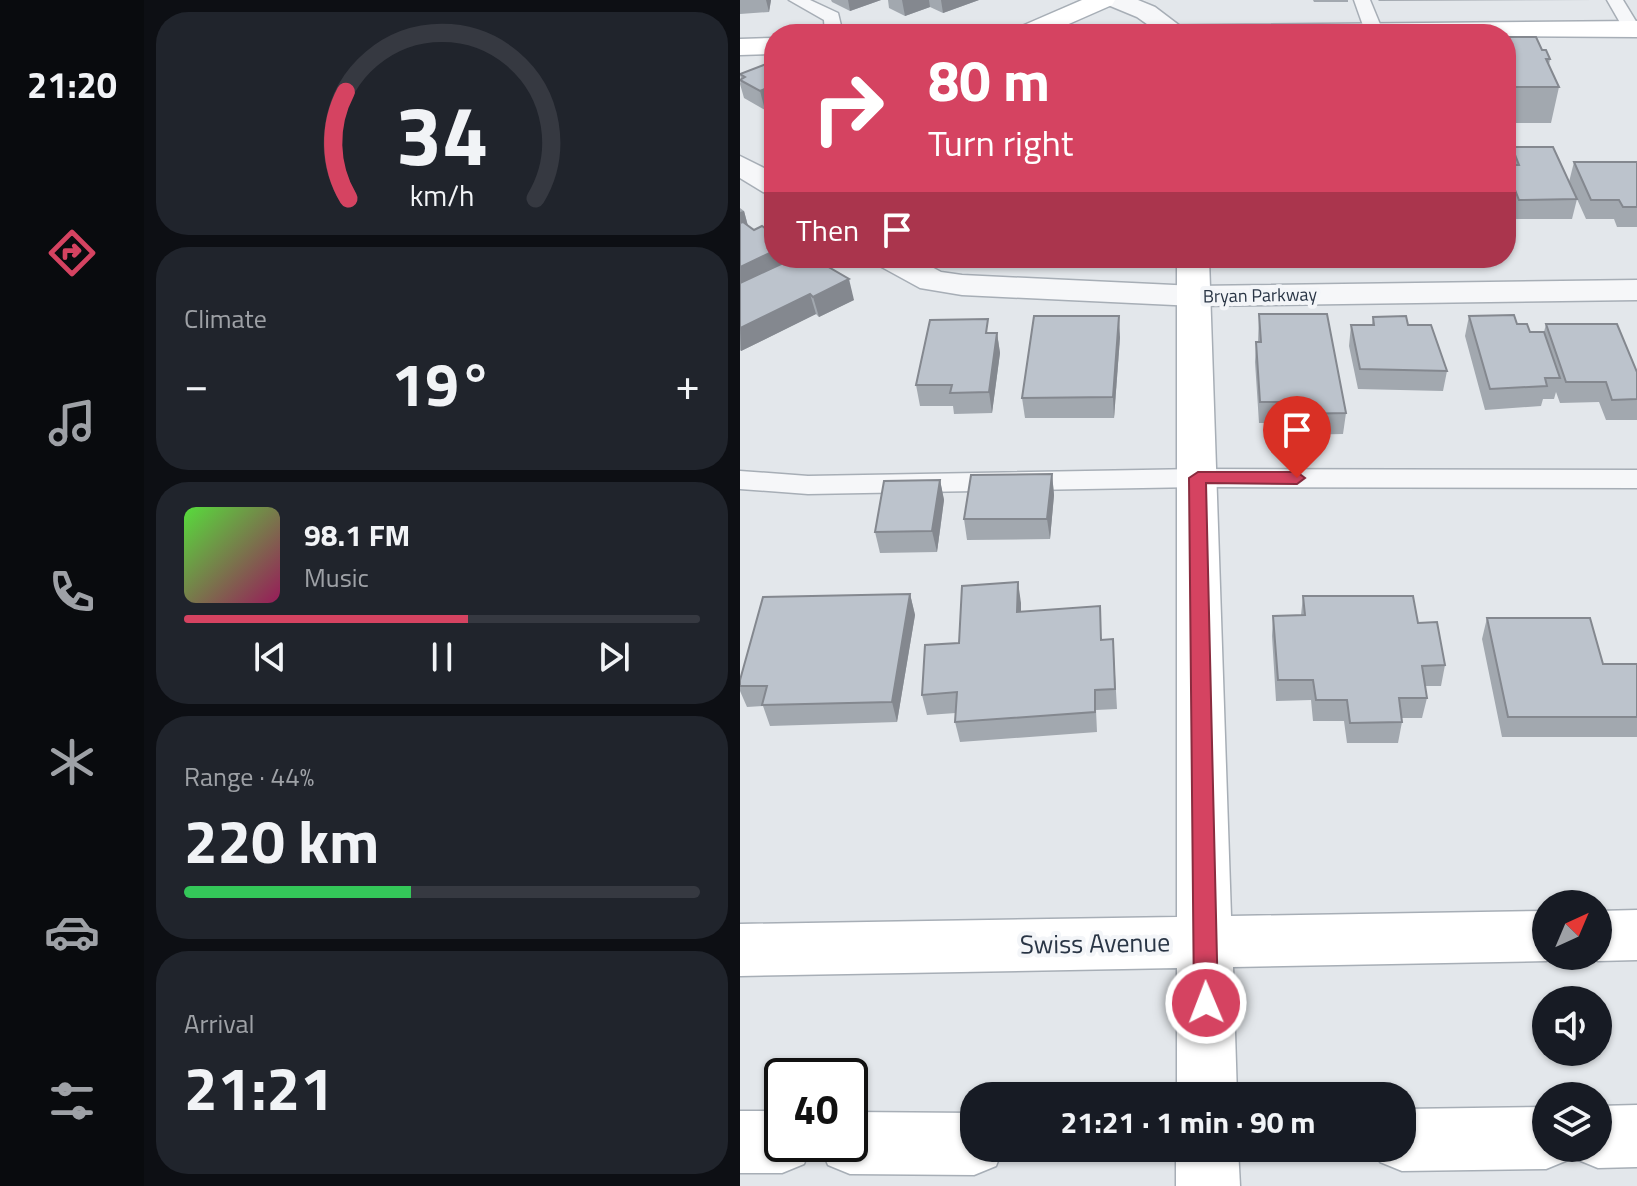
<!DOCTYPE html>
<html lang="en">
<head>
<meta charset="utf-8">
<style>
  body { margin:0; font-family:"Titillium Web",sans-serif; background:#20242c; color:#f1f3f6; height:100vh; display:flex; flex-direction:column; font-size:30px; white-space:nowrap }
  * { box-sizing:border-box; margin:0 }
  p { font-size:26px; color:#9ea1a6 }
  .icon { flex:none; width:44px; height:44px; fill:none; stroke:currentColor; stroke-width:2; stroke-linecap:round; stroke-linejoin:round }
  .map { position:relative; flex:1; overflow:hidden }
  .sheet { display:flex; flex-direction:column; gap:12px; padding:12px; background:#0d0f14; width:596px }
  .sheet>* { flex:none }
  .hud { position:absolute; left:24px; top:24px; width:752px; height:244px; border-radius:32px; box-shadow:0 2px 6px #0004; background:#d54361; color:#fff; overflow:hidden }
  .needle { width:52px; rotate:44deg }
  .fabs { position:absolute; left:792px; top:890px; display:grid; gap:16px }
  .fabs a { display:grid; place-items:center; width:80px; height:80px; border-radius:50%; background:#171b24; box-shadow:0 2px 6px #0004; font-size:40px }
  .speed { position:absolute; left:24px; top:1058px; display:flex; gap:16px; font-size:40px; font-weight:700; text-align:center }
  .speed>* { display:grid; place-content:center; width:104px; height:104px; border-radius:50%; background:#171b24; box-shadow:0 2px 6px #0004; line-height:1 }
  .speed .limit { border:4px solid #111; border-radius:12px; background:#fff; color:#111 }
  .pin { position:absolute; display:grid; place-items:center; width:68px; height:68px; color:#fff; margin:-82px -34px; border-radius:50% 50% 50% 0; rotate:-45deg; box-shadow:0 0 8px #0007 }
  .pin .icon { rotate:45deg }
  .me { position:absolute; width:88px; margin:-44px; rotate:359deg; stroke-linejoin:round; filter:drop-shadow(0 0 6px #0008) }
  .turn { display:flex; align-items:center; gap:28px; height:168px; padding:0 32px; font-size:36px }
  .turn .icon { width:104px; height:104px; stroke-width:2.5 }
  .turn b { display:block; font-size:56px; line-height:68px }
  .then { display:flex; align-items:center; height:76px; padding:0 32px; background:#0003; gap:16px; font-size:30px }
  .big { font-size:60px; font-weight:700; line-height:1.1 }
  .sheet .widget { flex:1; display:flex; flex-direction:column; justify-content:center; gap:12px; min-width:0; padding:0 28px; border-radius:32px; background:#20242c }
  .sheet .dial { align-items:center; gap:0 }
  .dial svg { height:208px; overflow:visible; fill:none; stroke:#363941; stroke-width:7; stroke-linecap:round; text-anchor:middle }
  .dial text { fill:#f1f3f6; stroke:none }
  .song { display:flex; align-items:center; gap:24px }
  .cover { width:96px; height:96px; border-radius:12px; background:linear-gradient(135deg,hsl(110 70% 55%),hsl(330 70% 35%)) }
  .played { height:8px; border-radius:4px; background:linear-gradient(90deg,#d54361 55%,#363941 55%) }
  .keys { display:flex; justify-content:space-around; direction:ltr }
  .heat { display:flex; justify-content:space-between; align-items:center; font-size:44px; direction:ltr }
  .charge { height:12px; border-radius:6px; background:linear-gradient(90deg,#34c759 44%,#363941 0) }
  .trip { position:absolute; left:220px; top:1082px; width:456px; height:80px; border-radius:32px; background:#171b24; box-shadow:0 2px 6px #0004; font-weight:700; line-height:80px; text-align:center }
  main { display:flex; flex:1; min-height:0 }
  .menu { display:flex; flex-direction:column; width:144px; justify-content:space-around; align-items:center; background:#090b0e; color:#9ea1a6 }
  .menu .icon { width:56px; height:56px }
  .menu .selected { color:#d54361 }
  .menu b { font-size:36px; color:#f1f3f6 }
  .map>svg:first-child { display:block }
</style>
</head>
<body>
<main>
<nav class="menu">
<b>21:20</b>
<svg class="icon selected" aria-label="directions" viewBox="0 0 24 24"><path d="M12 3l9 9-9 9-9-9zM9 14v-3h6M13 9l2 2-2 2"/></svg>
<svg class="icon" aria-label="music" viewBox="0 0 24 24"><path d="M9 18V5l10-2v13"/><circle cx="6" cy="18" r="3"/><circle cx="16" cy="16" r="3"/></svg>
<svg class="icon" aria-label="phone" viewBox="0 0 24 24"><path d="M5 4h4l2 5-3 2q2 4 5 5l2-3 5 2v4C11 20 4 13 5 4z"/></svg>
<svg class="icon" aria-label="climate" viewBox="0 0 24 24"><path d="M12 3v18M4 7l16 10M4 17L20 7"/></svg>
<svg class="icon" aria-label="car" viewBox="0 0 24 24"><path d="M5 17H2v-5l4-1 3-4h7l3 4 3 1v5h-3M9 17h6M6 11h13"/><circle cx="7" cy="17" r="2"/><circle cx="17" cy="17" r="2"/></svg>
<svg class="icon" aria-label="filters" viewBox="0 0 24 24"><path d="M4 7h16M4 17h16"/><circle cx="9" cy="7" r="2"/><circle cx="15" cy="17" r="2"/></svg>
</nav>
<section class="sheet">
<div class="widget dial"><svg viewBox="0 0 100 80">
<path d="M14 69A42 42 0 1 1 86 69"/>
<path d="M14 69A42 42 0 0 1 13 28" stroke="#d54361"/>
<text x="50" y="56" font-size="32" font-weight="700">34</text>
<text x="50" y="72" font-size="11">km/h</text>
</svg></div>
<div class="widget"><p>Climate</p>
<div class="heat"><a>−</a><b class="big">19°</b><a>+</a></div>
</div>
<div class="widget">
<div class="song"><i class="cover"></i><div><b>98.1 FM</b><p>Music</p></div></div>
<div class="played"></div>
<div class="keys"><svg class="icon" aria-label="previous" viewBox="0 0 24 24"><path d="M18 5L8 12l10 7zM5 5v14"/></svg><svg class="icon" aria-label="pause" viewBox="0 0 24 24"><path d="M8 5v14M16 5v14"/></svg><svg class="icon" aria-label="next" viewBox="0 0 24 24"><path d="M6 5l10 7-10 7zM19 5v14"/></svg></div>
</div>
<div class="widget"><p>Range · 44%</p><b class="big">220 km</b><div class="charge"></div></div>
<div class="widget"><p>Arrival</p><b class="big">21:21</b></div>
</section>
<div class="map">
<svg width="897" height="1186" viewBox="0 0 897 1186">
  <rect width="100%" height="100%" fill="#e3e7eb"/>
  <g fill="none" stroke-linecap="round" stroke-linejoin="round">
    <defs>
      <g id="lane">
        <polygon points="49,0 70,0 98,13 103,34 85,34 84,20"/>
        <polygon points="614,0 630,0 644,34 626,34"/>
        <polygon points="867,0 883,0 897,23 897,33 886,33"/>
        <polygon points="458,469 897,470 897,488 458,487 68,494 0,489 0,471 68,476"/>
      </g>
      <g id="street">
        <polygon points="365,0 398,0 415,7 448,32 421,34 397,17 368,5"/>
        <polygon points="0,156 34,173 34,195 23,192 0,178"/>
        <polygon points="134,258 175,258 201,272 222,275 455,286 897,280 897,300 455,306 222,295 180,288 138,265"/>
      </g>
      <g id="secondary">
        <polygon points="342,0 375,0 372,5 306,34 271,34 275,29"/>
        <polygon points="897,21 897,37 358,34 362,29 371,26"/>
        <polygon points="34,38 34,54 0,55 0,39"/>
        <polygon points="437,258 469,258 491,916 806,911 806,956 820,956 806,961 493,967 497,1096 437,1096 437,968 0,976 0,924 437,917"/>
        <polygon points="897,910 897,960 858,961 844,956 858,956 858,911"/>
        <polygon points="897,1105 897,1167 858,1168 836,1159 832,1149 828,1160 806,1169 662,1171 640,1162 634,1148 662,1148 662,1109 806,1107 806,1148 858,1148 858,1106"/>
        <polygon points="0,1111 42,1111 42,1144 72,1144 64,1164 42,1173 0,1173"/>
        <polygon points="110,1112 234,1113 234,1148 263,1148 256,1166 234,1175 110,1174 88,1165 79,1144 110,1144"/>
        <polygon points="436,1148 498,1148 500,1186 436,1186"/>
      </g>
    </defs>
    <use href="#lane" stroke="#a7aeb6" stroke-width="3"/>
    <use href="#street" stroke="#a7aeb6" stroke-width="3"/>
    <use href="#secondary" stroke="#a7aeb6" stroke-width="3"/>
    <use href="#lane" fill="#f6f7f9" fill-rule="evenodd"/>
    <use href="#street" fill="#f6f7f9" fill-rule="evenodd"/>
    <use href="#secondary" fill="#fff" fill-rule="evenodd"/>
  </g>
  <g fill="#a2a8af">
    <polygon points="0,0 31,0 29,12 0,14"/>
    <polygon points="91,0 141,0 110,11 92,2"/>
    <polygon points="148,0 239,0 203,13 190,7 165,16 149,8"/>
    <polygon points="573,0 608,0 608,2 574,2"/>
    <polygon points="638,0 857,0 639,1"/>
    <polygon points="766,37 802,50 810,59 809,65 819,87 811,123 766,123"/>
    <polygon points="34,61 34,106 25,110 4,98 0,84 1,79 0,74"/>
    <polygon points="772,147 829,182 834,162 897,162 897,227 877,227 874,219 846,219 837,199 832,219 775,219 766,196 766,165 768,165"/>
    <polygon points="0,208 4,211 8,226 34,258 114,300 79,317 76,314 1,351 0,350"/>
    <polygon points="519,314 606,413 603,434 554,435 553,423 519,423 515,362 516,342 518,342"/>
    <polygon points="729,316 777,324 790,332 804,332 806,324 897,372 897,420 866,420 859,402 820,403 816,392 814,399 803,399 801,406 745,410 725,336"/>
    <polygon points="633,317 668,325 707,371 703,391 618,389 609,346 611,325 632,325"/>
    <polygon points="250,333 257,333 260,353 252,413 214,414 213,406 180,406 176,385"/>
    <polygon points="380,337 374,418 285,418 282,398"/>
    <polygon points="312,474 314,495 310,539 227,540 224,519"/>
    <polygon points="200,480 204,500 197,552 140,553 135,532"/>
    <polygon points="278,582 281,612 362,639 373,639 377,709 356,710 357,732 220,742 215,722 216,713 187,715 182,695 219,643"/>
    <polygon points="170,594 175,615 157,722 30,726 23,706 7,707 0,691 0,686"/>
    <polygon points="563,596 678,623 705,665 701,686 685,686 687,698 682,718 661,718 662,722 658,743 607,743 604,721 573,721 571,700 536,701 532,636 533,616 561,615"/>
    <polygon points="747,618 863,664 897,664 897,737 762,737 742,639"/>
  </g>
  <g fill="#84888f">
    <polygon points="26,0 31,0 29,12"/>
    <polygon points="108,0 141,0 110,11"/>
    <polygon points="162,0 189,0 190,7 165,16"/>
    <polygon points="201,0 239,0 203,13"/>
    <polygon points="29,87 34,106 25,110 20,91"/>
    <polygon points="4,211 9,230 0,234 0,212"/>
    <polygon points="34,251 34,258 58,258 0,290 0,267"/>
    <polygon points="109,279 114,300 79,317 73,297"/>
    <polygon points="70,294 76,314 1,351 0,328"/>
    <polygon points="379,316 380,337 374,418 373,397"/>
    <polygon points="257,333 260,353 252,413 249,392"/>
    <polygon points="312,474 314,495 310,539 307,519"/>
    <polygon points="200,480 204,500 197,552 192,531"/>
    <polygon points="278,582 281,603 281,632 277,612"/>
    <polygon points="170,594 175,615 157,722 152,702"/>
  </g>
  <g fill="#bcc3cc" stroke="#84888f" stroke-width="2">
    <polygon points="766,37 796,37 802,50 806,50 810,59 806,59 819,87 773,87 766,74"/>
    <polygon points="34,61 34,89 29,87 20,91 0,80 5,77 0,74"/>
    <polygon points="772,147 813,147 837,199 779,200 766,167 766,165 779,165"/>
    <polygon points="834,162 897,162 897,207 883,207 879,200 851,200"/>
    <polygon points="3,222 14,230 22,226 28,230 32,228 34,229 34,251 0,267 0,223"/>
    <polygon points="54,258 73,258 109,279 73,297 70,294 0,328 0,283"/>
    <polygon points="519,314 587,314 606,413 556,414 555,402 520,402 516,342 521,342"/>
    <polygon points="774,315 777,324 787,324 790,332 804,332 820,378 805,378 807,386 750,389 729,316"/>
    <polygon points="294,316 379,316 373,397 282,398"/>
    <polygon points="666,316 668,325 691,325 707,371 620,369 611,325 634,325 633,317"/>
    <polygon points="248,319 246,333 257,333 249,392 210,393 212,385 176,385 190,320"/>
    <polygon points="806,324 877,324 897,372 897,399 872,400 866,382 826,382"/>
    <polygon points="312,474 307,519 224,519 231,475"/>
    <polygon points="200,480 192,531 135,532 144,481"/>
    <polygon points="278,582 277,612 360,606 361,640 373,639 375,689 355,690 355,712 215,722 217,692 182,695 185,645 219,643 222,586"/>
    <polygon points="170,594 152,702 22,705 27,686 0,686 0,680 23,597"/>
    <polygon points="563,596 673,596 678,623 697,622 705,665 682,666 687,698 659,698 662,722 610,723 607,700 576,700 573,680 538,680 533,616 565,615"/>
    <polygon points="747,618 850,618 863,664 897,664 897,717 768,717"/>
  </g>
  <polygon fill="#d54361" stroke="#8a2c3f" stroke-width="2" points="458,472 557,472 565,478 557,484 466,483 478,1003 475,1011 466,1015 458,1011 454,1003 449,478"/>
  <g text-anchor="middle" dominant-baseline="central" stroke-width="8" stroke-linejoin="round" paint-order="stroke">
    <g font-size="18" fill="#293545" stroke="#f3f5f8">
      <text transform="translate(520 295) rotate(-1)">Bryan Parkway</text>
    </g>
    <g font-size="26" fill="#293545" stroke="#f3f5f8">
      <text transform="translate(355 943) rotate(-1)">Swiss Avenue</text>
    </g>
  </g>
</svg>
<div class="fabs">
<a><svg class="needle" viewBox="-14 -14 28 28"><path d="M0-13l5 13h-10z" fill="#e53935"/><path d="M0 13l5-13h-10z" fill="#9ea1a6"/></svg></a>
<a><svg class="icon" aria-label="sound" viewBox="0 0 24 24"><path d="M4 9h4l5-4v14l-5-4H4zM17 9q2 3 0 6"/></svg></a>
<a><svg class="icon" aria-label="layers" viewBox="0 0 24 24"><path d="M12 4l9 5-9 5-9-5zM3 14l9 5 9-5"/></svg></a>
</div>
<div class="speed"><div class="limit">40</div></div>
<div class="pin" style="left:557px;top:478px;background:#d93025"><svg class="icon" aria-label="arrive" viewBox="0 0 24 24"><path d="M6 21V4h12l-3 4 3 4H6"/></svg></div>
<svg class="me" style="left:466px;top:1003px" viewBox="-20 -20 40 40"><circle r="17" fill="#d54361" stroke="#fff" stroke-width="3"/><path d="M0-11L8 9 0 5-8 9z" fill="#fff"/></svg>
<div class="trip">21:21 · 1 min · 90 m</div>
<div class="hud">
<div class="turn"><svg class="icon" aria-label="right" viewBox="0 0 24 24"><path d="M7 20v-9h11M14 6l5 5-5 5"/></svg><div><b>80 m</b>Turn right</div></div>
<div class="then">Then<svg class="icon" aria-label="arrive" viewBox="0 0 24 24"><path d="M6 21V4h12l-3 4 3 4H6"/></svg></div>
</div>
</div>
</main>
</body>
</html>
